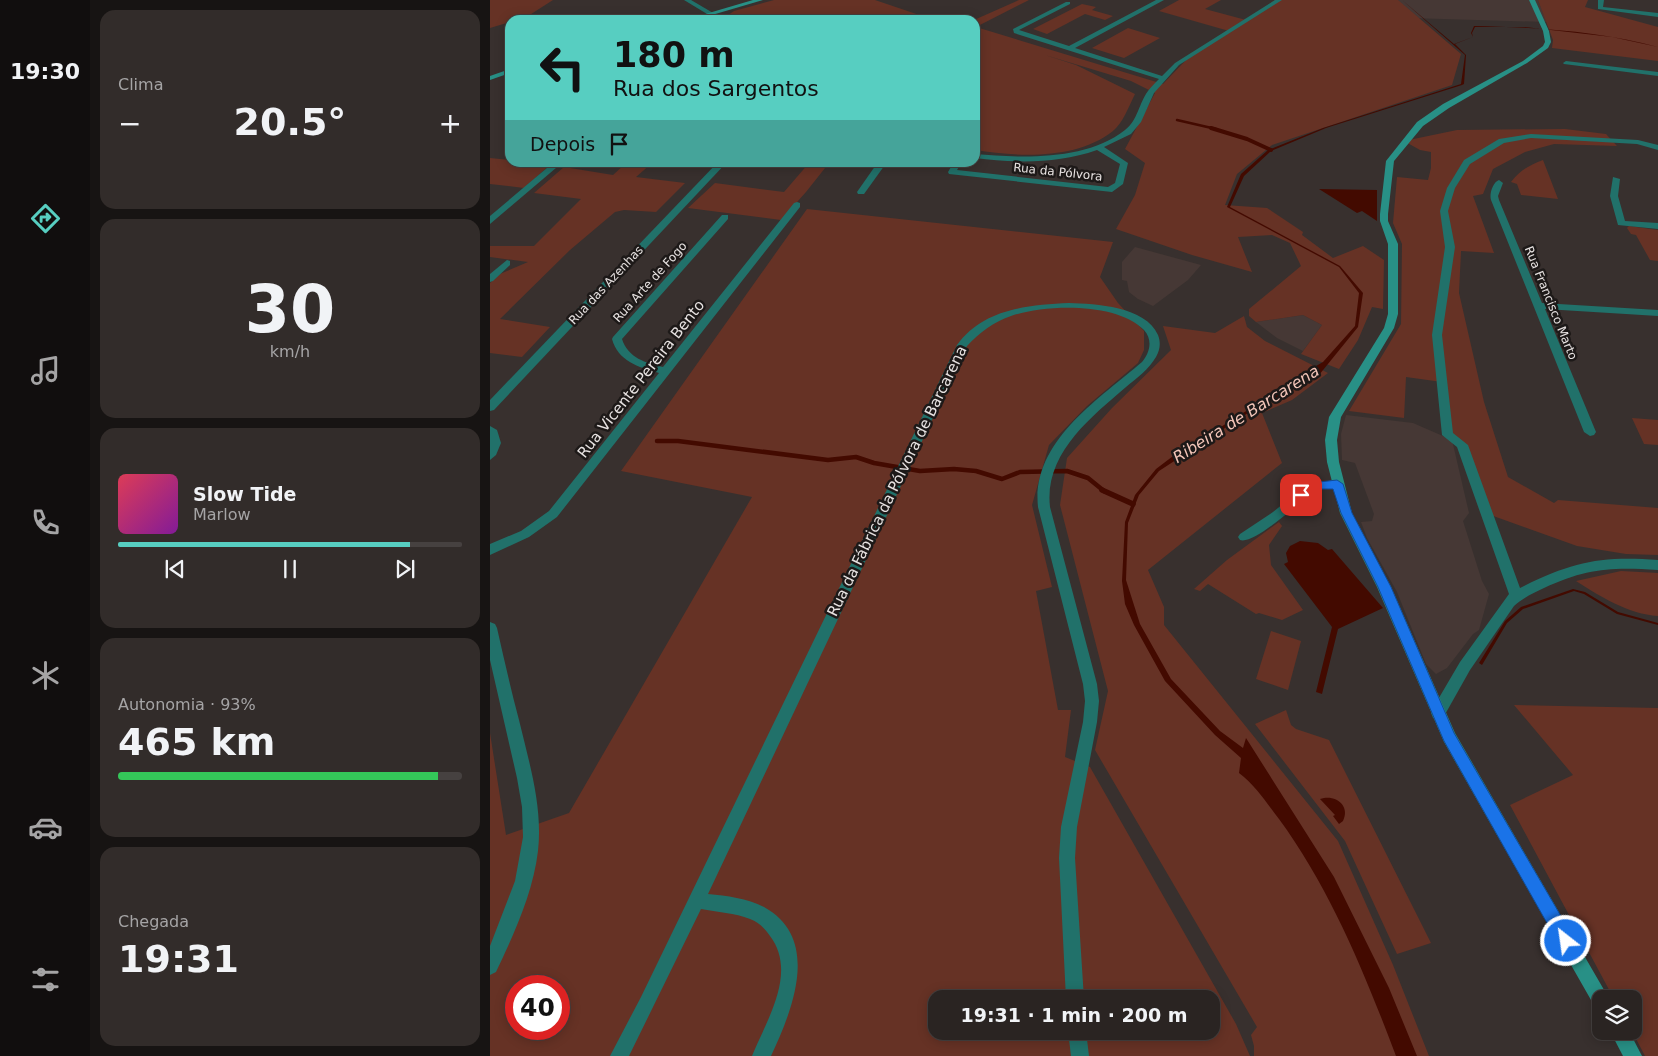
<!DOCTYPE html>
<html lang="pt">
<head>
<meta charset="utf-8">
<style>
  body { margin:0; font-family:"DejaVu Sans",sans-serif; background:#322c2a; color:#f1f3f6; height:100vh; display:flex; flex-direction:column; font-size:19px; white-space:nowrap }
  * { box-sizing:border-box; margin:0 }
  p { font-size:16px; color:#a5a4a5 }
  .icon { flex:none; width:28px; height:28px; fill:none; stroke:currentColor; stroke-width:2; stroke-linecap:round; stroke-linejoin:round }
  .map { position:relative; flex:1; overflow:hidden }
  .drawer { display:flex; flex-direction:column; gap:10px; padding:10px; background:#171413; width:400px }
  .drawer>* { flex:none }
  .hud { position:absolute; left:15px; top:15px; width:475px; height:152px; border-radius:15px; box-shadow:0 2px 12px #0003,0 0 0 1px #464140; background:#57cec1; color:#111; overflow:hidden }
  .tools { position:absolute; left:1102px; top:990px; display:grid; gap:10px }
  .tools a { display:grid; place-items:center; width:50px; height:50px; border-radius:10px; background:#2a2422; box-shadow:0 2px 12px #0003,0 0 0 1px #464140; font-size:25px }
  .speed { position:absolute; left:15px; top:975px; display:flex; gap:10px; font-size:25px; font-weight:700; text-align:center }
  .speed>* { display:grid; place-content:center; width:65px; height:65px; border-radius:50%; background:#2a2422; box-shadow:0 2px 12px #0003,0 0 0 1px #464140; line-height:1 }
  .speed .limit { border:8px solid #d22; background:#fff; color:#111 }
  .pin { position:absolute; display:grid; place-items:center; width:42px; height:42px; color:#fff; margin:-21px; border-radius:10px; box-shadow:0 2px 8px #0006 }
  .me { position:absolute; width:55px; margin:-28px; rotate:330deg; stroke-linejoin:round; filter:drop-shadow(0 0 4px #0008) }
  .turn { display:flex; align-items:center; gap:18px; height:105px; padding:0 25px; font-size:22px }
  .turn .icon { width:65px; height:65px; stroke-width:2.5 }
  .turn b { display:block; font-size:35px; line-height:42px }
  .then { display:flex; align-items:center; height:48px; padding:0 25px; background:#0003; gap:10px; font-size:19px }
  .big { font-size:38px; font-weight:700; line-height:1.1 }
  .drawer .card { flex:1; display:flex; flex-direction:column; justify-content:center; gap:8px; min-width:0; padding:0 18px; border-radius:15px; background:#322c2a }
  .drawer .dial { align-items:center; gap:0 }
  .dial b { font-size:65px; line-height:1 }
  .song { display:flex; align-items:center; gap:15px }
  .cover { width:60px; height:60px; border-radius:8px; background:linear-gradient(135deg,hsl(350 70% 55%),hsl(290 70% 35%)) }
  .played { height:5px; border-radius:2px; background:linear-gradient(90deg,#57cec1 85%,#464140 85%) }
  .keys { display:flex; justify-content:space-around; direction:ltr }
  .heat { display:flex; justify-content:space-between; align-items:center; font-size:28px; direction:ltr }
  .charge { height:8px; border-radius:4px; background:linear-gradient(90deg,#34c759 93%,#464140 0) }
  .trip { position:absolute; left:438px; top:990px; width:292px; height:50px; border-radius:15px; background:#2a2422; box-shadow:0 2px 12px #0003,0 0 0 1px #464140; font-weight:700; line-height:50px; text-align:center }
  main { display:flex; flex:1; min-height:0 }
  .dock { display:flex; flex-direction:column; width:90px; justify-content:space-around; align-items:center; background:#110e0e; color:#a5a4a5 }
  .dock .icon { width:35px; height:35px }
  .dock .selected { color:#57cec1 }
  .dock b { font-size:22px; color:#f1f3f6 }
  .map>svg:first-child { display:block }
</style>
</head>
<body>
<main>
<nav class="dock">
<b>19:30</b>
<svg class="icon selected" aria-label="directions" viewBox="0 0 24 24"><path d="M12 3l9 9-9 9-9-9zM9 14v-3h6M13 9l2 2-2 2"/></svg>
<svg class="icon" aria-label="music" viewBox="0 0 24 24"><path d="M9 18V5l10-2v13"/><circle cx="6" cy="18" r="3"/><circle cx="16" cy="16" r="3"/></svg>
<svg class="icon" aria-label="phone" viewBox="0 0 24 24"><path d="M5 4h4l2 5-3 2q2 4 5 5l2-3 5 2v4C11 20 4 13 5 4z"/></svg>
<svg class="icon" aria-label="climate" viewBox="0 0 24 24"><path d="M12 3v18M4 7l16 10M4 17L20 7"/></svg>
<svg class="icon" aria-label="car" viewBox="0 0 24 24"><path d="M5 17H2v-5l4-1 3-4h7l3 4 3 1v5h-3M9 17h6M6 11h13"/><circle cx="7" cy="17" r="2"/><circle cx="17" cy="17" r="2"/></svg>
<svg class="icon" aria-label="filters" viewBox="0 0 24 24"><path d="M4 7h16M4 17h16"/><circle cx="9" cy="7" r="2"/><circle cx="15" cy="17" r="2"/></svg>
</nav>
<section class="drawer">
<div class="card"><p>Clima</p>
<div class="heat"><a>−</a><b class="big">20.5°</b><a>+</a></div>
</div>
<div class="card dial"><b>30</b><p>km/h</p></div>
<div class="card">
<div class="song"><i class="cover"></i><div><b>Slow Tide</b><p>Marlow</p></div></div>
<div class="played"></div>
<div class="keys"><svg class="icon" aria-label="previous" viewBox="0 0 24 24"><path d="M18 5L8 12l10 7zM5 5v14"/></svg><svg class="icon" aria-label="pause" viewBox="0 0 24 24"><path d="M8 5v14M16 5v14"/></svg><svg class="icon" aria-label="next" viewBox="0 0 24 24"><path d="M6 5l10 7-10 7zM19 5v14"/></svg></div>
</div>
<div class="card"><p>Autonomia · 93%</p><b class="big">465 km</b><div class="charge"></div></div>
<div class="card"><p>Chegada</p><b class="big">19:31</b></div>
</section>
<div class="map">
<svg width="1168" height="1056" viewBox="0 0 1168 1056">
  <rect width="100%" height="100%" fill="#38302e"/>
  <g fill="#463835">
    <polygon points="903,0 1048,0 1057,22 920,18"/>
    <polygon points="645,247 711,265 698,280 663,306 648,299 639,292 637,281 632,280 632,262"/>
    <polygon points="813,315 832,325 813,351 787,338 766,322"/>
    <polygon points="856,415 923,423 962,440 979,513 973,521 992,581 999,594 989,630 983,634 957,668 946,674 936,664 907,592 877,538 871,522 882,521 884,514 865,463 852,460 851,434"/>
  </g>
  <g fill="#663225" fill-rule="evenodd">
    <polygon points="0,0 63,0 38,16 20,20 20,22 0,28"/>
    <polygon points="284,0 385,0 444,20 242,20 238,15 244,11"/>
    <path d="M 529,0 L 539,0 L 486,27 L 673,84 L 697,59 L 739,31 L 669,11 L 689,0 L 731,0 L 715,9 L 756,20 L 785,0 L 908,0 L 971,54 L 962,85 L 782,145 L 747,174 L 735,205 L 777,208 L 813,232 L 812,235 L 843,258 L 873,246 L 894,260 L 893,309 L 882,307 L 868,340 L 849,369 L 811,354 L 832,325 L 813,315 L 766,322 L 759,316 L 759,309 L 811,266 L 800,243 L 782,235 L 748,237 L 762,272 L 702,255 L 626,229 L 645,195 L 655,163 L 635,149 L 665,93 L 641,81 L 555,55 L 586,65 L 645,94 C 639,106 633,123 623,131 C 586,160 529,157 485,150 L 484,20 Z"/>
    <polygon points="1048,0 1098,0 1095,7 1168,27 1168,61 1062,48 1063,40"/>
    <polygon points="592,4 606,7 602,10 623,16 615,20 595,14 557,34 543,29"/>
    <polygon points="638,28 670,38 634,58 602,48"/>
    <polygon points="1075,129 1116,134 1127,146 1064,144 1035,152 1003,169 993,194 983,196 1004,253 971,251 969,293 994,402 1018,477 1064,503 1068,500 1168,508 1168,555 1136,554 1087,546 995,513 972,445 958,435 952,382 916,377 914,418 859,411 911,324 912,244 903,223 907,177 938,180 941,168 941,152 930,150 914,141 967,130"/>
    <polygon points="0,158 20,160 20,162 61,164 34,188 0,184"/>
    <path d="M 1053,160 L 1068,199 L 1031,195 L 1027,184 L 1021,182 C 1030,170 1040,165 1053,160 Z"/>
    <polygon points="136,163 162,163 146,177 195,183 166,212 134,210 125,212 80,250 10,319 60,327 32,357 0,353 0,283 10,274 38,262 0,257 0,246 44,246 91,199 44,193 74,167 123,175"/>
    <polygon points="319,163 339,163 316,192 291,220 198,208 225,183 294,192"/>
    <path d="M 317,209 L 623,242 L 610,277 L 628,303 L 654,331 L 654,350 L 648,363 L 597,406 L 559,445 L 542,505 L 562,587 L 546,591 L 568,710 L 581,710 L 575,757 L 600,767 L 746,1024 L 760,1056 L 0,1056 L 0,733 L 16,835 L 79,813 L 262,497 L 131,471 ZM 26,986 L 69,986 L 69,1029 L 26,1029 ZM 446,999 L 721,999 L 721,1031 L 446,1031 Z"/>
    <polygon points="1139,226 1168,230 1168,261 1160,260 1146,235 1141,234 1137,228"/>
    <polygon points="754,316 757,327 775,341 838,373 802,400 772,413 792,463 658,570 674,607 674,625 848,841 903,965 939,1056 764,1056 764,1046 761,1035 767,1027 605,750 618,691 570,505 577,458 622,408 681,350 673,326 725,333"/>
    <polygon points="1142,418 1168,420 1168,445 1154,444"/>
    <polygon points="789,522 792,526 779,545 781,565 813,610 792,620 769,613 766,614 718,584 710,591 704,589 737,560"/>
    <path d="M 1131,571 L 1168,573 L 1168,616 C 1138,614 1111,597 1086,581 Z"/>
    <polygon points="781,631 811,641 798,690 766,679"/>
    <polygon points="1024,705 1168,708 1168,1056 1155,1056 1142,1031 1144,1031 1144,999 1124,999 1020,805 1083,775"/>
    <polygon points="796,710 801,725 806,729 839,740 941,943 907,954 855,841 765,724"/>
  </g>
  <g fill="#430a00">
    <path d="M 912,0 L 964,44 L 983,37 L 981,33 L 984,26 C 1043,27 1111,31 1168,47 L 1122,37 L 1035,27 L 985,27 L 982,33 L 983,37 L 965,44 L 976,55 L 974,84 L 972,85 L 836,128 L 781,151 L 754,176 L 740,207 L 850,266 L 873,293 L 868,327 L 829,375 L 758,413 L 669,471 L 649,495 L 638,523 L 636,580 L 650,624 L 681,679 L 730,731 L 753,748 L 756,738 L 844,877 L 899,988 L 927,1056 L 906,1056 C 875,974 841,890 789,819 C 776,802 766,786 749,773 L 751,758 L 725,735 L 675,681 L 644,625 L 635,604 L 632,581 L 635,522 L 645,495 L 666,469 L 691,450 L 707,442 L 772,401 L 800,381 L 833,362 L 865,326 L 869,293 L 849,267 L 737,207 L 751,174 L 778,150 L 833,128 L 971,84 L 975,55 Z"/>
    <polygon points="829,189 887,190 887,221 872,211 867,213"/>
    <polygon points="810,541 828,543 838,550 842,549 893,608 848,629 832,694 826,692 842,627 794,564 798,562 796,553 800,546"/>
    <polygon points="1083,589 1095,592 1128,612 1168,623 1168,625 1127,614 1094,594 1084,591 1033,609 1017,623 992,665 989,663 1015,621 1031,607"/>
    <path d="M 834,798 C 848,796 860,807 853,821 L 849,824 L 843,816 L 845,815 L 830,799 Z"/>
  </g>
  <g fill="none" stroke-linecap="round" stroke-linejoin="round">
    <polyline stroke="#430a00" stroke-width="2.5" points="687,120 726,129"/>
    <polyline stroke="#430a00" stroke-width="4" points="721,128 757,139 781,150"/>
    <polyline stroke="#430a00" stroke-width="4.5" points="167,441 188,441 338,460 366,457 384,463 430,471 464,469 486,471 512,479 530,472 577,471 598,478 614,491"/>
    <polyline stroke="#430a00" stroke-width="5.5" points="612,490 643,504"/>
    <g fill="#21716a" fill-rule="evenodd">
      <polygon points="194,0 201,0 235,20 227,20"/>
      <path d="M 666,0 L 674,0 L 585,48 L 672,76 L 685,63 L 785,0 L 792,0 L 689,65 L 664,93 L 651,122 L 641,134 L 614,147 L 638,163 L 633,184 L 622,192 L 459,174 L 458,172 L 464,162 L 472,162 L 467,170 L 618,187 L 625,183 L 630,164 L 607,150 C 567,164 526,163 485,158 L 485,154 C 531,158 596,161 635,130 C 648,120 649,103 658,91 C 661,87 665,83 669,79 L 524,33 L 523,29 L 576,2 L 580,2 L 580,4 L 529,30 L 579,46 Z"/>
      <polygon points="1108,0 1114,0 1113,7 1168,13 1168,17 1108,9"/>
      <polygon points="1076,61 1168,72 1168,76 1074,64 1073,63"/>
      <path d="M 1041,134 L 1148,140 L 1168,145 L 1168,150 L 1147,144 L 1041,138 L 1014,143 L 980,164 L 965,188 L 958,211 L 965,247 L 952,335 L 963,433 L 978,445 L 1030,588 C 1083,562 1108,556 1168,560 L 1168,570 C 1122,567 1097,568 1054,588 C 1043,593 1033,598 1024,606 L 980,670 L 953,718 L 948,720 L 943,718 L 941,713 L 943,708 L 970,662 L 1019,594 L 967,447 L 952,435 L 942,335 L 955,247 L 950,211 L 957,188 L 974,160 L 1009,139 Z"/>
      <polygon points="64,162 73,162 0,224 0,216"/>
      <polygon points="228,162 237,162 4,410 0,411 0,400"/>
      <polygon points="388,162 397,162 374,194 368,194 367,192"/>
      <polygon points="1123,177 1130,179 1128,196 1135,221 1168,223 1168,229 1128,225 1120,196"/>
      <path d="M 1009,180 L 1013,183 L 1008,196 L 1009,200 L 1052,303 L 1168,310 L 1168,316 L 1055,309 L 1106,432 L 1104,435 L 1100,436 L 1094,432 L 1001,200 C 999,194 1003,182 1009,180 Z"/>
      <path d="M 307,202 L 310,203 L 310,207 L 67,517 L 39,537 L 0,555 L 0,544 L 31,531 L 59,511 L 169,373 C 148,367 128,361 122,339 L 123,337 L 232,215 L 238,215 L 238,219 L 132,339 C 138,358 156,363 173,367 L 304,203 Z"/>
      <polygon points="17,260 20,261 20,265 3,281 0,282 0,274"/>
      <path d="M 579,303 C 606,304 655,306 668,335 C 671,343 670,350 666,357 C 659,369 647,378 636,387 C 600,418 554,454 560,507 L 607,684 L 609,701 L 607,722 L 587,827 L 585,858 L 594,999 L 576,999 L 569,858 L 571,827 L 593,722 L 595,701 L 593,684 L 548,507 C 541,442 609,399 652,362 C 660,352 663,340 654,330 C 627,302 555,304 521,316 C 503,322 489,333 477,346 L 218,894 C 237,896 257,898 274,907 C 332,939 302,1011 281,1056 L 262,1056 C 276,1021 308,973 280,936 C 275,929 269,922 260,919 C 245,913 227,912 211,909 L 139,1056 L 120,1056 L 151,997 L 467,345 C 493,309 537,305 579,303 Z"/>
      <polygon points="0,426 7,430 11,443 6,455 0,460"/>
      <path d="M 847,480 L 851,481 L 853,484 L 851,487 C 843,490 831,487 824,492 C 810,501 765,545 750,540 L 748,537 L 750,534 L 783,512 L 819,483 Z"/>
      <path d="M 0,622 L 5,624 L 7,628 C 14,659 21,690 29,720 C 39,762 53,807 48,851 C 43,893 24,934 6,972 L 0,975 L 0,946 L 25,881 L 33,837 L 32,807 L 27,778 L 0,660 Z"/>
      <polygon points="578,1031 596,1031 599,1056 581,1056"/>
    </g>
    <g fill="#289086" fill-rule="evenodd">
      <polygon points="263,0 273,0 205,20 195,20"/>
      <polygon points="1039,0 1045,0 1059,31 1061,42 1058,48 1037,63 959,108 933,126 904,161 898,214 898,221 908,244 908,314 904,328 851,417 847,440 849,462 862,513 901,587 965,733 1117,995 1119,999 1111,999 1111,1010 1105,1007 954,742 887,587 850,513 837,462 835,440 839,417 894,328 898,314 898,244 890,221 890,214 896,161 927,122 953,104 1033,61 1053,46 1055,42 1053,31"/>
      <polygon points="20,69 20,73 0,80 0,76"/>
      <polygon points="1120,1031 1139,1031 1152,1056 1133,1056"/>
    </g>
  </g>
  <polygon fill="#1a73e8" stroke="#114b97" points="847,480 853,484 862,513 901,587 964,733 1082,935 1084,941 1082,946 1076,949 1070,946 954,741 888,587 851,513 843,489 826,489 811,499 806,495 820,483"/>
  <g text-anchor="middle" dominant-baseline="central" stroke-width="5" stroke-linejoin="round" paint-order="stroke">
    <g font-size="12" fill="#e7e2e1" stroke="#1d1918">
      <text transform="translate(568 172) rotate(6)">Rua da Pólvora</text>
      <text transform="translate(160 282) rotate(-48)">Rua Arte de Fogo</text>
      <text transform="translate(116 285) rotate(-47)">Rua das Azenhas</text>
      <text transform="translate(1061 303) rotate(68)">Rua Francisco Marto</text>
    </g>
    <g font-size="15" fill="#e7e2e1" stroke="#1d1918">
      <text transform="translate(151 379) rotate(-52)">Rua Vicente Pereira Bento</text>
      <text transform="translate(407 481) rotate(-64)">Rua da Fábrica da Pólvora de Barcarena</text>
    </g>
    <g font-size="16" font-style="italic" fill="#f3c5b8" stroke="#1d1918">
      <text transform="translate(756 414) rotate(-32)">Ribeira de Barcarena</text>
    </g>
  </g>
</svg>
<div class="tools">
<a><svg class="icon" aria-label="layers" viewBox="0 0 24 24"><path d="M12 4l9 5-9 5-9-5zM3 14l9 5 9-5"/></svg></a>
</div>
<div class="speed"><div class="limit">40</div></div>
<div class="pin" style="left:811px;top:495px;background:#d93025"><svg class="icon" aria-label="arrive" viewBox="0 0 24 24"><path d="M6 21V4h12l-3 4 3 4H6"/></svg></div>
<svg class="me" style="left:1076px;top:941px" viewBox="-20 -20 40 40"><circle r="17" fill="#1a73e8" stroke="#fff" stroke-width="3"/><path d="M0-11L8 9 0 5-8 9z" fill="#fff"/></svg>
<div class="trip">19:31 · 1 min · 200 m</div>
<div class="hud">
<div class="turn"><svg class="icon" aria-label="left" viewBox="0 0 24 24"><path d="M17 20v-9H6M10 6l-5 5 5 5"/></svg><div><b>180 m</b>Rua dos Sargentos</div></div>
<div class="then">Depois<svg class="icon" aria-label="arrive" viewBox="0 0 24 24"><path d="M6 21V4h12l-3 4 3 4H6"/></svg></div>
</div>
</div>
</main>
</body>
</html>
